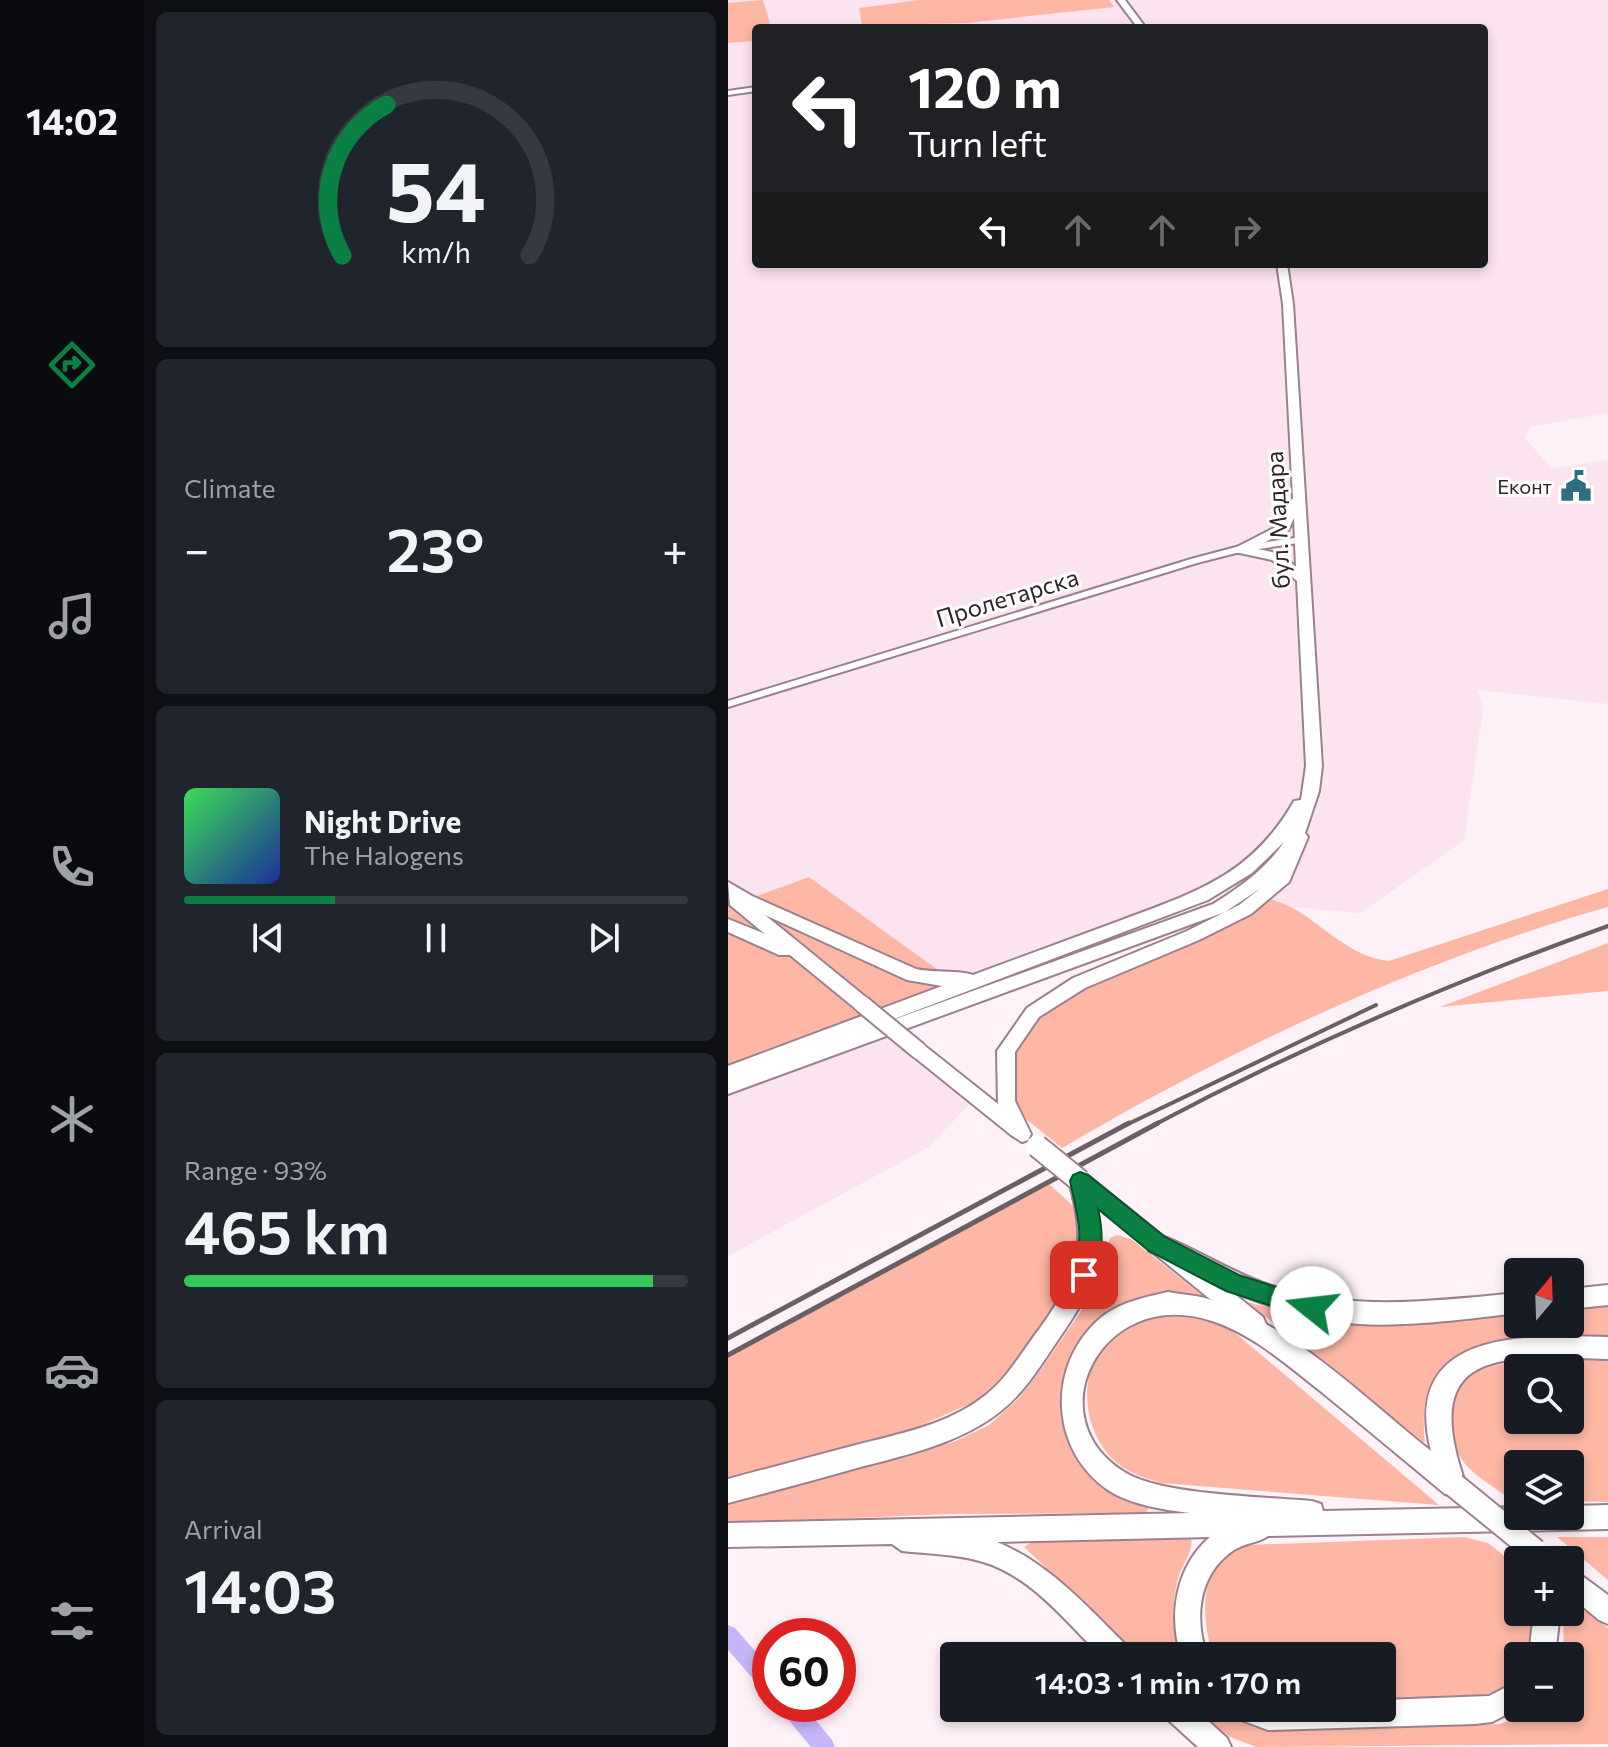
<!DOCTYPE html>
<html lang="en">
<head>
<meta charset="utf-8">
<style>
  body { margin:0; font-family:Commissioner,sans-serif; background:#20242c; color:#f1f3f6; height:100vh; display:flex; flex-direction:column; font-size:30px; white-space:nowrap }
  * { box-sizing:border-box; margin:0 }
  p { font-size:26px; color:#9ea1a6 }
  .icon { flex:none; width:44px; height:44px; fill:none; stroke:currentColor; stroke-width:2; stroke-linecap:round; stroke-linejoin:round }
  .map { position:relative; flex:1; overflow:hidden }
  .details { display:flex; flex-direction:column; gap:12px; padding:12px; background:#0d0f14; width:584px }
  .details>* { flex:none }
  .hud { position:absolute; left:24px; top:24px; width:736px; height:244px; border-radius:8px; box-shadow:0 4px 12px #0003; background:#202124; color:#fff; overflow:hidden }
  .needle { width:52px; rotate:19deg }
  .controls { position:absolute; left:776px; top:1258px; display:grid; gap:16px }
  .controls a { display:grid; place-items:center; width:80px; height:80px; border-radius:8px; background:#171b24; box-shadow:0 4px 12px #0003; font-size:40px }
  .speed { position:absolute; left:24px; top:1618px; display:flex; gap:16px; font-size:40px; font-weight:700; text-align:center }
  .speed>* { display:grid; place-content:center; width:104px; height:104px; border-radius:50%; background:#171b24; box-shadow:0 4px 12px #0003; line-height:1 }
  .speed .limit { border:12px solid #d22; background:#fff; color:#111 }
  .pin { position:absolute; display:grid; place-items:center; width:68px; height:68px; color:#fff; margin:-34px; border-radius:16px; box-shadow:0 4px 12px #0006 }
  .me { position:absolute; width:88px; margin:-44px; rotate:286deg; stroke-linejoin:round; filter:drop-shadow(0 0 6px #0008) }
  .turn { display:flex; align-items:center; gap:28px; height:168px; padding:0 24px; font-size:36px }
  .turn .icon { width:104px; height:104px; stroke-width:2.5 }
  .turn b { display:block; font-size:56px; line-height:68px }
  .lanes { display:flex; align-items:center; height:76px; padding:0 24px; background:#0003; justify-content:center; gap:40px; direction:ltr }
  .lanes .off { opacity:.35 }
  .big { font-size:60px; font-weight:600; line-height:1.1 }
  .details .tile { flex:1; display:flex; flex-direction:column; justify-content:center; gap:12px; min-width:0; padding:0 28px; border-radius:12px; background:#20242c }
  .details .dial { align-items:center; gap:0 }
  .dial svg { height:208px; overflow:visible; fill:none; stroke:#363941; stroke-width:7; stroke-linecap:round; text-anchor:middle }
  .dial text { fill:#f1f3f6; stroke:none }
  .song { display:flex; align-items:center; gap:24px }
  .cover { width:96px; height:96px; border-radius:12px; background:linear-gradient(135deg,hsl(130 70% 55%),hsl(230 70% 35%)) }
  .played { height:8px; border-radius:4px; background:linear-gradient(90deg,#0b8043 30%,#363941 30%) }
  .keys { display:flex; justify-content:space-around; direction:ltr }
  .heat { display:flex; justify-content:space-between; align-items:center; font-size:44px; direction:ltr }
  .charge { height:12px; border-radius:6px; background:linear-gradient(90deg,#34c759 93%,#363941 0) }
  .trip { position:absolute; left:212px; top:1642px; width:456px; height:80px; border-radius:8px; background:#171b24; box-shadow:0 4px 12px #0003; font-weight:600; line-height:80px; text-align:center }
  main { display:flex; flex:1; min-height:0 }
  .tab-bar { display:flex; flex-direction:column; width:144px; justify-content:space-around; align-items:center; background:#090b0e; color:#9ea1a6 }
  .tab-bar .icon { width:56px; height:56px }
  .tab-bar .selected { color:#0b8043 }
  .tab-bar b { font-size:36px; color:#f1f3f6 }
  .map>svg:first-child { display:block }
</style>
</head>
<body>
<main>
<nav class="tab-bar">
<b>14:02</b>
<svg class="icon selected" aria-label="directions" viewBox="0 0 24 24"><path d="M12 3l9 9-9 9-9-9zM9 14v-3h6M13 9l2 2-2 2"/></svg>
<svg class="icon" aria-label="music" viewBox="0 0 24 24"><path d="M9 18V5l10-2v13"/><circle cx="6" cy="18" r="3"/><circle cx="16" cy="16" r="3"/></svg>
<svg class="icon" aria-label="phone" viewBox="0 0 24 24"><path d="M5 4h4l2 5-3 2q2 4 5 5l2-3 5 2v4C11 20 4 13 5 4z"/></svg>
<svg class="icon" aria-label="climate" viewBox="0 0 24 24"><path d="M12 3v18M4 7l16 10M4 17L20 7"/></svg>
<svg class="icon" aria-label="car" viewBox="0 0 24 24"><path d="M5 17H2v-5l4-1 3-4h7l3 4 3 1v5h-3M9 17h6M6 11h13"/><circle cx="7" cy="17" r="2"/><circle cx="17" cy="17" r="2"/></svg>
<svg class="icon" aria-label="filters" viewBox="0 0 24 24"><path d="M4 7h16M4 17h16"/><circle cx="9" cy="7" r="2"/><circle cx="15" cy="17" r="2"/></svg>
</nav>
<section class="details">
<div class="tile dial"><svg viewBox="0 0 100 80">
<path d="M14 69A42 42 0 1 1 86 69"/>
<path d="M14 69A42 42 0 0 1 31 11" stroke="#0b8043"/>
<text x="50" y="56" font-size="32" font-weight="700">54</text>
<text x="50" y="72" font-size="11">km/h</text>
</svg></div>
<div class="tile"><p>Climate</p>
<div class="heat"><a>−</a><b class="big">23°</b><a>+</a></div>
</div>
<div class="tile">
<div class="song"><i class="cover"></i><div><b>Night Drive</b><p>The Halogens</p></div></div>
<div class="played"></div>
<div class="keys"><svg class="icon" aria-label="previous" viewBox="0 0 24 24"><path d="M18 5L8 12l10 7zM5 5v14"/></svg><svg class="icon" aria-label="pause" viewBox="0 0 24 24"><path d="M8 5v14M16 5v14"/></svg><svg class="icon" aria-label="next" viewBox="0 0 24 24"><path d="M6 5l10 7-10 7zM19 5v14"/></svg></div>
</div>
<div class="tile"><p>Range · 93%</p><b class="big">465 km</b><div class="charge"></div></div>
<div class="tile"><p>Arrival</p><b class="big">14:03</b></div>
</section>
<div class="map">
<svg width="880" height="1747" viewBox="0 0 880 1747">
  <rect width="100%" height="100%" fill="#fef1f8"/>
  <g fill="#fbe4f0" fill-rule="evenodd">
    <path d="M 0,0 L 880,0 L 880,413 L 802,427 L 797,438 L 824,469 L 880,460 L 880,704 L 749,690 L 755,708 L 736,840 L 633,913 L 563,907 L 498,883 L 265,976 L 224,980 L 18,900 L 0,888 ZM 28,28 L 756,28 L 756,264 L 28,264 Z"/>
    <polygon points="0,895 249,1097 199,1148 0,1256"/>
  </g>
  <g fill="#feb7a5" fill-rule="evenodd">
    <polygon points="35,0 42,23 28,28 28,41 0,43 0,3"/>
    <polygon points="191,0 381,0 386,7 238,23 134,25 131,8"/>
    <polygon points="81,877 224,980 253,995 0,1087 0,888 18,900"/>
    <path d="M 880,889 L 880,907 C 694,959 500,1050 334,1148 L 278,1103 L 276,1069 L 300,1014 L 535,896 C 545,900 556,903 565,908 C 596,926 624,958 661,961 Z"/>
    <polygon points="880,943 880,991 712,1007"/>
    <polygon points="320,1183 346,1207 352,1223 344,1275 332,1300 272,1380 248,1401 185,1429 0,1478 0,1354"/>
    <path d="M 389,1235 L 403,1239 L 479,1299 C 402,1285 393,1312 343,1362 L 360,1471 L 392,1498 L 422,1505 L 418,1513 L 223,1514 L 0,1523 L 0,1502 L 228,1441 L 261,1425 L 290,1399 L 309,1375 L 363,1297 L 382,1238 Z"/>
    <path d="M 519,1302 C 607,1326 700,1321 790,1313 L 790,1324 L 842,1324 L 842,1309 L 880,1305 L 880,1337 C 797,1340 683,1321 697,1443 Z"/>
    <path d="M 434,1313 L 493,1321 L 711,1505 L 433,1483 C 421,1479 408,1476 398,1469 C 355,1444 344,1371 384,1338 C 398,1326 417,1318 434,1313 Z"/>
    <path d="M 880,1360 L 880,1502 L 842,1501 L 842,1464 L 790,1464 L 790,1501 L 785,1501 C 749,1474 722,1466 724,1417 C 725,1404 727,1392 735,1382 C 758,1354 845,1361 880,1360 ZM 790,1368 L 842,1368 L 842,1420 L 790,1420 Z"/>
    <path d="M 463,1537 C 466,1552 454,1564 450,1579 C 444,1602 443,1634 453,1656 L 411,1656 L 296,1547 L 304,1542 Z"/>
    <path d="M 736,1537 L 760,1543 L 790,1567 L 790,1612 L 805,1612 L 799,1656 L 790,1656 C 790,1667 790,1677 780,1685 C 758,1703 683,1699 654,1700 L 654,1656 L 485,1656 C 476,1626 471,1589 491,1561 C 497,1553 510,1549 519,1545 Z"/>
    <polygon points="829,1537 880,1537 880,1580"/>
    <polygon points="842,1597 880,1628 880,1744 528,1747 502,1737 466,1708 492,1708 528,1728 595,1729 773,1724 805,1708 842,1708 842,1656 836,1656 835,1612 842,1612"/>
  </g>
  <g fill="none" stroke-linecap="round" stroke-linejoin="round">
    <g fill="#c6b5f8" fill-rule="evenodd">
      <polygon points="0,1625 7,1628 42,1668 42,1693 35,1690 0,1650"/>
      <polygon points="50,1704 74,1704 104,1740 107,1747 83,1747 53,1711"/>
    </g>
    <defs>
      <g id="minor">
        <polygon points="28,87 28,91 0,95 0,91"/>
        <polygon points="573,537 576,538 576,542 512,552 469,563 0,707 0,701 463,559 512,546"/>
      </g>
      <g id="secondary">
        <polygon points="389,0 397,0 418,28 410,28"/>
        <path d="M 549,264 L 559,264 L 565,304 L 594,766 L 591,791 L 577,833 L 580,837 L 561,882 L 523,914 L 471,940 L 357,988 L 311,1017 L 287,1052 L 287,1101 L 303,1134 L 300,1140 L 294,1142 L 283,1135 L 185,1056 L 182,1051 L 185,1046 L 191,1044 L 197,1046 L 270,1104 L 269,1051 L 299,1008 L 345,978 L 459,931 L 511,905 L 533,888 L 497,912 L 0,1094 L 0,1066 L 214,986 L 179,980 L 37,915 L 140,999 L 143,1004 L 140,1009 L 134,1011 L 128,1009 L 62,955 L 51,955 L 0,932 L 0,919 L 37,934 L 2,905 L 0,882 L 24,896 L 188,969 C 206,973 232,970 245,975 C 291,958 337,941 383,924 C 461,894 522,879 566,801 L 573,800 L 578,766 L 569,581 L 544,560 L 507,552 L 505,549 L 550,526 L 565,498 L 555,304 ZM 566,518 L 568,567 L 553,554 L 525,548 L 560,531 ZM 556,842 C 538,869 512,887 485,904 L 137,1030 L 480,900 L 524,873 Z"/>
        <polygon points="352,1173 359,1175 535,1317 538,1324 535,1331 528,1333 521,1331 345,1187 343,1181 345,1175"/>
      </g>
      <g id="primary">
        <path d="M 352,1172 L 359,1175 L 363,1181 C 381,1245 372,1279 334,1334 C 316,1360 299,1390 274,1410 C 234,1443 178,1455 129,1468 C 86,1480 43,1492 0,1503 L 0,1479 C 41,1468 82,1457 124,1446 C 170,1434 221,1425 259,1394 C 281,1376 295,1350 312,1328 C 351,1274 359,1245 341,1181 L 345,1175 Z"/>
        <path d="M 429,1234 C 467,1248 502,1272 541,1285 C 624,1312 705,1301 790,1293 L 790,1313 C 737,1319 683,1327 630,1324 C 555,1318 486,1286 421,1251 L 418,1244 L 421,1237 Z"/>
        <polygon points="880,1285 880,1305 842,1309 842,1289"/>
        <path d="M 440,1292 C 454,1295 470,1295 483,1300 C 564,1324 637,1399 703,1451 C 672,1328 799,1335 880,1337 L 880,1359 C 775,1356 688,1346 738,1485 L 735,1494 L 726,1497 L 717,1494 C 675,1459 633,1424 591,1390 C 558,1364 524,1334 484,1321 C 375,1284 305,1418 398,1473 C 434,1495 539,1497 584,1501 L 593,1504 L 595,1511 L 790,1507 L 790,1516 L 842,1516 L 842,1506 L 880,1505 L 880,1529 L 540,1536 C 530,1543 517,1543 506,1550 C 470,1574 466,1618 479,1656 L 453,1656 C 440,1615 448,1566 482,1537 L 269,1542 C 322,1564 360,1608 400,1647 L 404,1656 L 373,1656 C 339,1623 303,1576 255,1562 C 229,1554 201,1554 174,1551 L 164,1544 L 0,1547 L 0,1523 L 463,1513 C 436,1510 403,1505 380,1490 C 323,1451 319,1370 367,1323 C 387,1303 414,1298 440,1292 Z"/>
        <polygon points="842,1567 880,1595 880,1624 871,1620 842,1596"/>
        <polygon points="806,1612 832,1612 827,1656 801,1656"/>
        <polygon points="790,1681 791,1708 764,1722 747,1724 540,1730 505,1717 501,1708 654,1708 654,1700 761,1696"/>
        <polygon points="433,1708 466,1708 499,1738 503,1747 470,1747 437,1717"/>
      </g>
    </defs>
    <use href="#minor" stroke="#9b808e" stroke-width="4"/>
    <use href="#secondary" stroke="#9b808e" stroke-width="4"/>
    <use href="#primary" stroke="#9b808e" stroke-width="4"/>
    <use href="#minor" fill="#fff" fill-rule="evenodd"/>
    <use href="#secondary" fill="#fff" fill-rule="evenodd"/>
    <use href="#primary" fill="#fff" fill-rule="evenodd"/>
    <g stroke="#6a5f65" stroke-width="4">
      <polyline points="398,1125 648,1005"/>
      <path d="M 426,1125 C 573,1047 724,982 880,926"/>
    </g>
    <g stroke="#6a5f65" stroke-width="5">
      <polyline points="0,1338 401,1123"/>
      <polyline points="0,1355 430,1123"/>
    </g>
    <defs>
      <polyline id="secondary-bridge-far1" points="134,1004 191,1051"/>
      <polyline id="secondary-bridge" points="309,1146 352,1181"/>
      <polyline id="primary-bridge" points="726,1485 807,1551"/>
    </defs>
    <use href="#secondary-bridge-far1" stroke="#9b808e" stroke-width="20" stroke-linecap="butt"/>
    <use href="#secondary-bridge" stroke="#9b808e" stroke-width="25" stroke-linecap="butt"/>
    <use href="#primary-bridge" stroke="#9b808e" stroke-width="27" stroke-linecap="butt"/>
    <use href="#secondary-bridge-far1" stroke="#fff" stroke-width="16"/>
    <use href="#secondary-bridge" stroke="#fff" stroke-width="21"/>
    <use href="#primary-bridge" stroke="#fff" stroke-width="23"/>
  </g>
  <path fill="#0b8043" stroke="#07532c" stroke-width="2" d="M 352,1172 L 360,1175 L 437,1237 L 511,1275 L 592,1301 L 596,1308 L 592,1316 L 584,1319 L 498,1291 L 421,1251 L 370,1209 C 376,1235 375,1257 364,1283 L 356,1286 L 348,1283 L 345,1275 C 356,1234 351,1222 342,1181 L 345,1175 Z"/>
  <defs>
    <symbol id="civic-bare" viewBox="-9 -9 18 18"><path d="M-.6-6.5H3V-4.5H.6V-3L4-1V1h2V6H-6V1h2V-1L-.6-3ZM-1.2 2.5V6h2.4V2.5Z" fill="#2d6e81" stroke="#fff" stroke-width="2.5" paint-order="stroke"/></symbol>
  </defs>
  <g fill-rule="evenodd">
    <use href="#civic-bare" x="826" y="464" width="44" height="44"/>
  </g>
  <g text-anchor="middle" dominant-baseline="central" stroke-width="6" stroke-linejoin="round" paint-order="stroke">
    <g font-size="20" fill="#2f242a" stroke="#fff" text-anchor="end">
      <text x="824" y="486">Еконт</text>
    </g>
    <g font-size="24" fill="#2f242a" stroke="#fff">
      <text transform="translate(549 520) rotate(-93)">бул. Мадара</text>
      <text transform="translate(279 597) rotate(-17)">Пролетарска</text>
    </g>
  </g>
</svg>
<div class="controls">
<a><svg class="needle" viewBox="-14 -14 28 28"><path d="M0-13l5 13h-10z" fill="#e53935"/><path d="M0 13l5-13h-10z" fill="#9ea1a6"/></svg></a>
<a><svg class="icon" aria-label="search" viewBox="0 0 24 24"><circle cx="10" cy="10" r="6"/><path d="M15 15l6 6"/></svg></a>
<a><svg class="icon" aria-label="layers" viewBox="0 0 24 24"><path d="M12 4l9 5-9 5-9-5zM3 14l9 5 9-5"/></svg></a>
<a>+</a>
<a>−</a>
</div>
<div class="speed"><div class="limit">60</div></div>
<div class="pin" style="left:356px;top:1275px;background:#d93025"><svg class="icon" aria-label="arrive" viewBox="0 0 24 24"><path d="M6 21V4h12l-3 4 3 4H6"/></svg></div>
<svg class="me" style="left:584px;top:1308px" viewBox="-20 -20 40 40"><circle r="19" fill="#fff"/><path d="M0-13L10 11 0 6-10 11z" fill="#0b8043"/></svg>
<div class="trip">14:03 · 1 min · 170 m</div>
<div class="hud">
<div class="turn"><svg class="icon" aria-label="left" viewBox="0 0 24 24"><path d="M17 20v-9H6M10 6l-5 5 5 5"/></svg><div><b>120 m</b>Turn left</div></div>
<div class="lanes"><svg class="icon" aria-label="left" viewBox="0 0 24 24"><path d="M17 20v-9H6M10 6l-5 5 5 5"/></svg><svg class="icon off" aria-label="ahead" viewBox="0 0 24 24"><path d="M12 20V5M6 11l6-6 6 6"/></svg><svg class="icon off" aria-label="ahead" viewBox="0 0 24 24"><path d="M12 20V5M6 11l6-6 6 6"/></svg><svg class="icon off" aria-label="right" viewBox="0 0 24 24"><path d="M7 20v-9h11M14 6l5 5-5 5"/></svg></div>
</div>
</div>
</main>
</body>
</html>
